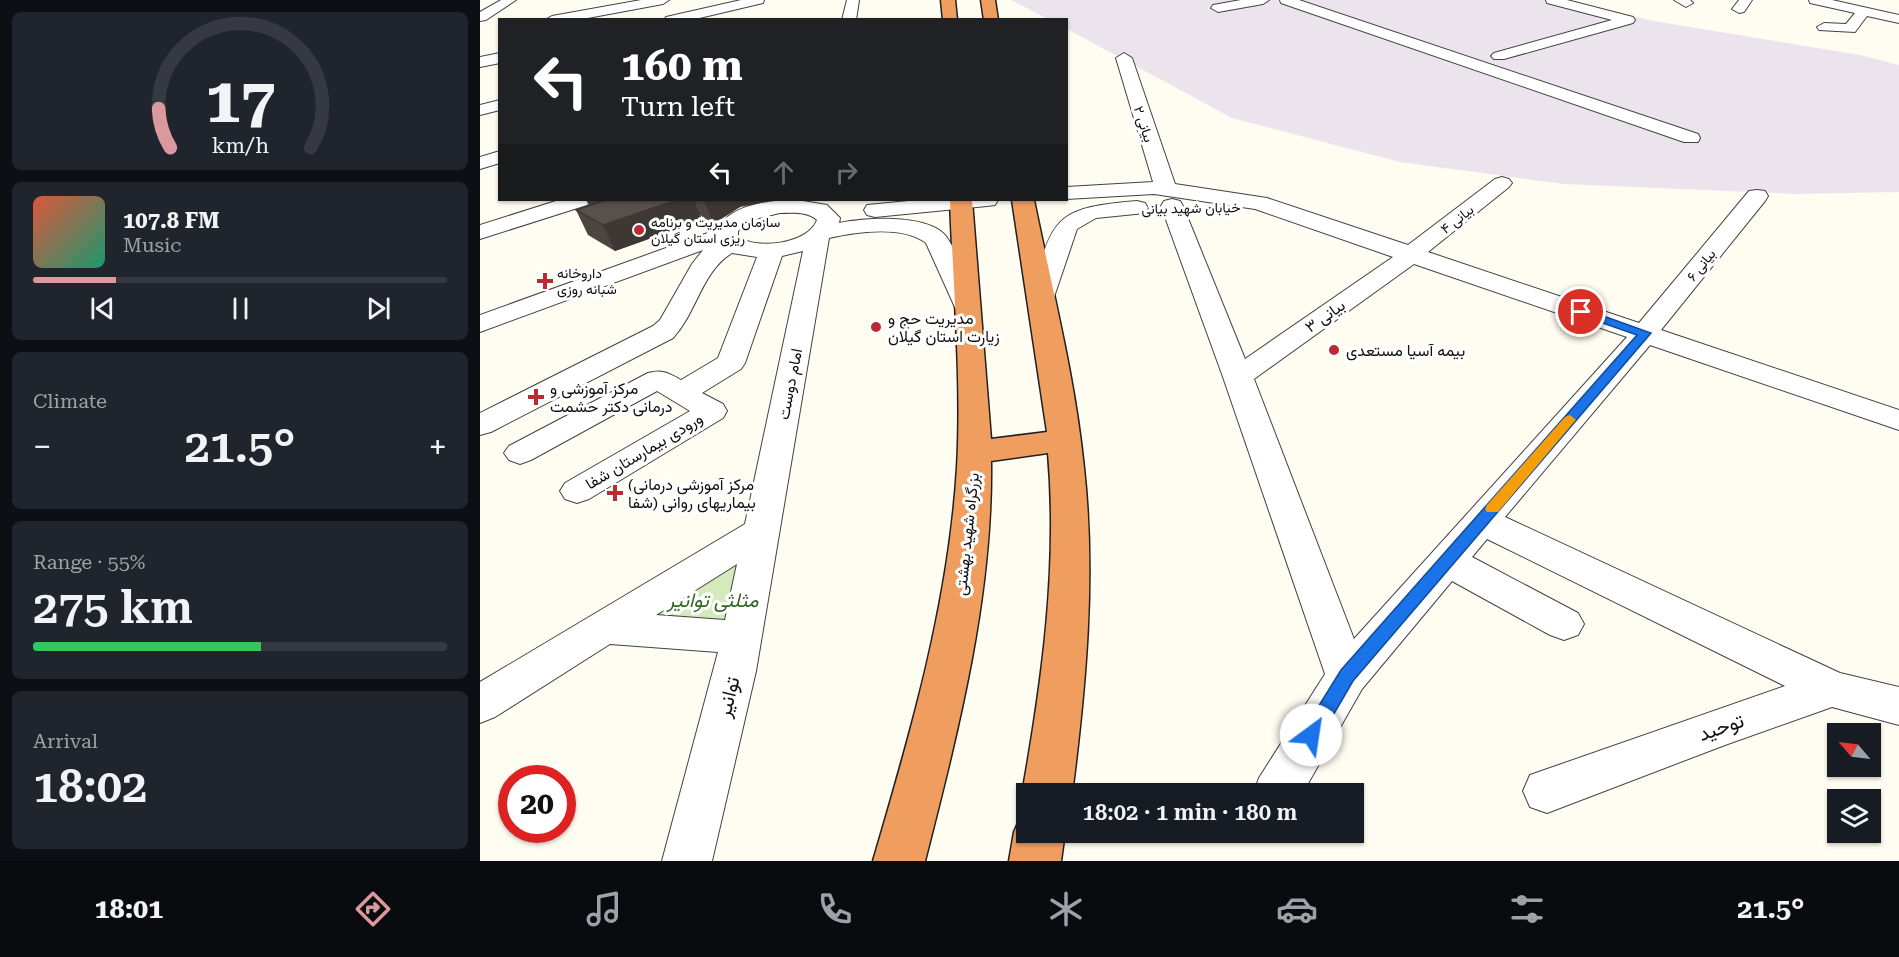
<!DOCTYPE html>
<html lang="en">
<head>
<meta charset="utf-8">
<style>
  body { margin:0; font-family:"Roboto Serif",Vazirmatn,serif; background:#20242c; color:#f1f3f6; height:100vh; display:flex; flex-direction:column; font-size:22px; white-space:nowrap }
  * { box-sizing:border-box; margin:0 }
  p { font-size:20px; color:#9ea1a6 }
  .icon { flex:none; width:33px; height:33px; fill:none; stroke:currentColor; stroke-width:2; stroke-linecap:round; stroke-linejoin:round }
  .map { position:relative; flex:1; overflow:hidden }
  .sheet { display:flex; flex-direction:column; gap:12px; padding:12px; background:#0d0f14; width:480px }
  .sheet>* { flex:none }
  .hud { position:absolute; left:18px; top:18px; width:570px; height:183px; border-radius:0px; box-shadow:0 2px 4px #0004; background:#202124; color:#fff; overflow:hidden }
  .needle { width:39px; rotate:298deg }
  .tools { position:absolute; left:1347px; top:723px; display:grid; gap:12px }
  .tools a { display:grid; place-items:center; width:54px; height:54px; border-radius:0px; background:#171b24; box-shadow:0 2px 4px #0004; font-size:30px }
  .speed { position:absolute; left:18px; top:765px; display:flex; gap:12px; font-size:30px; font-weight:700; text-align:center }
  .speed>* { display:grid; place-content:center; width:78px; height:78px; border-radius:50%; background:#171b24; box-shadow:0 2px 4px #0004; line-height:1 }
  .speed .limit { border:9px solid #d22; background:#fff; color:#111 }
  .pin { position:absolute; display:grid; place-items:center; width:51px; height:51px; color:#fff; margin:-26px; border:3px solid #fff; border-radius:50%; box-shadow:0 2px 6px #0007 }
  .me { position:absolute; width:66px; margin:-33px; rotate:31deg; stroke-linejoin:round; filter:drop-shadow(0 0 4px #0008) }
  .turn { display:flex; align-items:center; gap:21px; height:126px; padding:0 24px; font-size:27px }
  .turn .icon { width:78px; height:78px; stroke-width:2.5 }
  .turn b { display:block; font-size:42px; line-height:51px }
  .lanes { display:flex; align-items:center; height:57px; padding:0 24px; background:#0003; justify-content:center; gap:30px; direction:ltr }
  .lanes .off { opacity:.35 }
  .big { font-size:45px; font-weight:600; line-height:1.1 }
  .sheet .widget { flex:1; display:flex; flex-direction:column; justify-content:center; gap:9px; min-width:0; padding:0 21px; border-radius:9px; background:#20242c }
  .sheet .dial { align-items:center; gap:0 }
  .dial svg { height:156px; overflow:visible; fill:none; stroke:#363941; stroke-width:7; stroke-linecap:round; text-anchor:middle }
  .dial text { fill:#f1f3f6; stroke:none }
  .song { display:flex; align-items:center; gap:18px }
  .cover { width:72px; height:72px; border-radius:9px; background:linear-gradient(135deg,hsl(10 70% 55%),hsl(160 70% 35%)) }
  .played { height:6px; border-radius:3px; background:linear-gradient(90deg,#d9999f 20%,#363941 20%) }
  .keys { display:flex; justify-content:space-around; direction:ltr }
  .heat { display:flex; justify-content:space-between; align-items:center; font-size:33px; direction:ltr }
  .charge { height:9px; border-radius:4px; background:linear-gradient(90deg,#34c759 55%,#363941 0) }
  .trip { position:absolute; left:536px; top:783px; width:348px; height:60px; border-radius:0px; background:#171b24; box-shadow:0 2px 4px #0004; font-weight:600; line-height:60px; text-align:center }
  .dock { display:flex; height:96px; justify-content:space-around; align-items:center; background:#090b0e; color:#9ea1a6 }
  .dock .icon { width:42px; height:42px }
  .dock .active { color:#d9999f }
  .dock b { font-size:27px; color:#f1f3f6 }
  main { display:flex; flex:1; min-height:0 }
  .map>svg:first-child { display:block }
</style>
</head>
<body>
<main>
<section class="sheet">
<div class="widget dial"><svg viewBox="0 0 100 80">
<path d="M14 69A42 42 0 1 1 86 69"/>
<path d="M14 69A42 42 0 0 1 8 49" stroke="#d9999f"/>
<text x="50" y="56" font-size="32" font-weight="700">17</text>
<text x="50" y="72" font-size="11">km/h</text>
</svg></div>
<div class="widget">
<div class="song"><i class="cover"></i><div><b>107.8 FM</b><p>Music</p></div></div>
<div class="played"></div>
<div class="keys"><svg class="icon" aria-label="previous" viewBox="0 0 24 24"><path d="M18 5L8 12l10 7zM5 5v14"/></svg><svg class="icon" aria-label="pause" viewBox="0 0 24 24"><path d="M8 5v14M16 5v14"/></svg><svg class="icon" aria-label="next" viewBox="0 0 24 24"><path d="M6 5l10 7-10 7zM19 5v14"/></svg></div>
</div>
<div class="widget"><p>Climate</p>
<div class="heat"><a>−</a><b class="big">21.5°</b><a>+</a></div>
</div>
<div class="widget"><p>Range · 55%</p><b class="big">275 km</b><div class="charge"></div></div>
<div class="widget"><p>Arrival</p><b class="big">18:02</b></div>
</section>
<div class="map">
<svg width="1419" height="861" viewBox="0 0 1419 861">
  <rect width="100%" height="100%" fill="#fffcf2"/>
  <polygon fill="#ece4ed" points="531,0 1084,0 1174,21 1380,55 1419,65 1419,192 1316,194 1084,184 920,162 752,118 587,29 586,20 568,19"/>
  <polygon fill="#d4e9bc" points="268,549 252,627 162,619"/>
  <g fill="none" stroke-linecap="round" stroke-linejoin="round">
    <defs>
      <g id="minor">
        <polygon points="21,0 36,0 6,20 0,21 0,12"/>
        <polygon points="161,0 189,0 183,4 97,20 65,20 72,16"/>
        <polygon points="261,0 284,0 283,3 211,20 184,20 186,17"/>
        <polygon points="367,0 379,0 376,20 362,20"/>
        <polygon points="761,0 789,0 783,4 738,12 731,8 733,5"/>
        <polygon points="800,0 819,0 1218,134 1220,138 1218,142 1204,142 801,3"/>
        <polygon points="1066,0 1087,0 1153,17 1155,20 1153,23 1024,59 1014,59 1011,56 1014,53 1132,20 1067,3"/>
        <polygon points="1194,0 1210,0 1213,3 1206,7"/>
        <polygon points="1259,0 1272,0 1264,12 1259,13 1252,9"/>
        <polygon points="1329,0 1352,0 1419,15 1419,23 1387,16 1375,32 1339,30 1337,27 1344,23 1366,24 1375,13 1330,3"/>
        <polygon points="20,53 20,63 0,67 0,57"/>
        <path d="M 644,53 L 652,58 L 695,184 L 787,198 L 928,245 L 1015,179 L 1022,177 L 1029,179 L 1032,183 L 1029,187 L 948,252 L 1159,323 L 1269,191 L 1277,190 L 1285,191 L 1288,196 L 1285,201 L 1181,330 L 1419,410 L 1419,430 L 1170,345 L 1025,517 L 1360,673 L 1419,687 L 1419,725 L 1352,707 L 1245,745 L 1067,813 L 1050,807 L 1043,791 L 1050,775 L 1305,686 L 1007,539 L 992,557 L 1098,613 L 1104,624 L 1098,635 L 1084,640 L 1070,635 L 972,581 L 882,689 L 822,794 L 773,794 L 779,778 L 845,674 L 743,377 L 681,206 L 684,201 L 692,199 L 700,201 L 703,206 L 765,359 L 913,257 L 775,209 L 674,194 L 586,199 L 586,187 L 673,182 L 636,58 ZM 934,264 L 1147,337 L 874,639 L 774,379 Z"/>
        <polygon points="20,100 20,110 0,115 0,105"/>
        <polygon points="20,151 20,163 0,169 0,157"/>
        <polygon points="79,200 110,200 107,205 0,239 0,225"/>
        <path d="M 317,200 L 347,205 L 360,218 L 359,223 C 386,218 441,214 463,233 C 475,244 492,291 500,308 L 496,314 L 487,316 L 478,314 L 446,243 C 422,225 376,232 349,238 L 276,671 L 232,861 L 182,861 L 238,652 L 130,644 L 15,717 L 0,723 L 0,682 L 265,524 L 323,251 L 302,256 L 265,363 L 261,369 L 222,393 L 243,404 L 247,411 L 243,418 L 109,499 L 97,503 L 85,499 L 80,491 L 85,483 L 210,411 L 177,391 L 51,460 L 40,464 L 29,460 L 24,453 L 29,446 L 168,373 C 182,369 189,373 201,380 L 238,358 L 277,257 L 252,253 C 222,271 217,312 193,338 L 11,432 L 0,435 L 0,413 L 173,326 L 180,320 L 212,264 L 223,250 L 0,332 L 0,315 L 236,230 C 251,204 290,200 317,200 ZM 300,213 C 313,213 327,211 337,220 C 328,244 278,250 258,237 L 258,231 L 279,218 ZM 257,564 L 245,620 L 176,615 Z"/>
        <polygon points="439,200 518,200 515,205 507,206 395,217 387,215 384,210 387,205"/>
        <path d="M 657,201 L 665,203 L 668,208 L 665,213 L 616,218 L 597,229 L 573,300 L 569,305 L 560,308 L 551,305 L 547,300 C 576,222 566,208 657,201 Z"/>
      </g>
      <g id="highway">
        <polygon points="461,0 475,0 477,20 463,20"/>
        <polygon points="501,0 515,0 518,20 504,20"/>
        <path d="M 470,200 L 492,200 L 511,439 L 567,432 L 532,200 L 554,200 C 572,289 595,377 604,468 C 616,576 606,686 592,794 L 546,794 L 546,802 L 542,794 C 562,682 578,567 568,453 L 511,461 C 513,596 478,731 445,861 L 393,861 C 431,732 469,602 477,467 C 482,379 473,288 470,200 Z"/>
        <polygon points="546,813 546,832 585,832 581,861 529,861 534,832 542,814"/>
      </g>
    </defs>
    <use href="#minor" stroke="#424242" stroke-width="2"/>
    <use href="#highway" stroke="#202020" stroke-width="3"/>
    <use href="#minor" fill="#fff" fill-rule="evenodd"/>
    <use href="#highway" fill="#f09e5f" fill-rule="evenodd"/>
  </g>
  <polygon fill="#4c4541" points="106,200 224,200 260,207 233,224 220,215 222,220 135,251 108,235 96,210 109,205"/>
  <g fill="#3e3835">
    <polygon points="197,200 214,200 222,220 135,251 123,225"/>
    <polygon points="224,200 295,200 260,207 233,224"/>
  </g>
  <polygon fill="#58504c" stroke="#3e3835" stroke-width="1.5" points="126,200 197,200 123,225 96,210"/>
  <polygon fill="#1a73e8" stroke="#114b97" stroke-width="1.5" points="1101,308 1171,333 873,681 838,741 831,743 825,741 822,735 825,728 861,670 1157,335 1097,314 1097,309"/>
  <polygon fill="#f59e0b" points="1090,415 1096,420 1094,422 1018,512 1007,512 1005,509 1007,505 1085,417"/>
  <g fill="#bc2a34" stroke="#fff" stroke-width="2">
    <circle cx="159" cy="230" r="6"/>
    <path d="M62 272h6v6h6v6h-6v6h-6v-6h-6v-6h6z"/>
    <circle cx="396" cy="327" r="6"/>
    <circle cx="854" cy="350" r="6"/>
    <path d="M53 388h6v6h6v6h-6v6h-6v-6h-6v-6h6z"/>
    <path d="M132 484h6v6h6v6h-6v6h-6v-6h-6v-6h6z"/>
  </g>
  <g text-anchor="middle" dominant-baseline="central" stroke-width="6" stroke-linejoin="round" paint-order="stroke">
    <g font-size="14" fill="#0f0f0f" stroke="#fff">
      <text transform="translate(664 124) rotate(72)">بیانی ۲</text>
      <text transform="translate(711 208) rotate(-1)">خیابان شهید بیانی</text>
      <text transform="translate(977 219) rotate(-38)">بیانی ۴</text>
      <text transform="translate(1221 265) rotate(-51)">بیانی ۶</text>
    </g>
    <g font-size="14" fill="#0f0f0f" stroke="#fff" text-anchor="start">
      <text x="171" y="222">سازمان مدیریت و برنامه<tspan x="171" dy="16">ریزی استان گیلان</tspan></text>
      <text x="77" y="273">داروخانه<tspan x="77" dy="16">شبانه روزی</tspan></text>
    </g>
    <g font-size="16" fill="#0f0f0f" stroke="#fff">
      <text transform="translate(845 316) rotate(-35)">بیانی ۳</text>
      <text transform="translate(310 384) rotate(-79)">امام دوست</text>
      <text transform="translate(164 451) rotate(-31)">ورودی بیمارستان شفا</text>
      <text transform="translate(487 534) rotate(-84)">بزرگراه شهید بهشتی</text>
    </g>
    <g font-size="16" fill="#0f0f0f" stroke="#fff" text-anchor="start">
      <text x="408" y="318">مدیریت حج و<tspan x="408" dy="18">زیارت استان گیلان</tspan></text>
      <text x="866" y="350">بیمه آسیا مستعدی</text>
      <text x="70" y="388">مرکز آموزشی و<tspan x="70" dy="18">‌درمانی دکتر حشمت</tspan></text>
      <text x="148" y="484">(مرکز آموزشی درمانی<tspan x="148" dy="18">بیماریهای روانی (شفا</tspan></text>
    </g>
    <g font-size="20" font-style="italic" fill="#306621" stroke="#fff">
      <text x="233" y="600">مثلثی توانیر</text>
    </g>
    <g font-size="20" fill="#0f0f0f" stroke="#fff">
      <text transform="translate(248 697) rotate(-76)">توانیر</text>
      <text transform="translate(1241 727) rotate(-19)">توحید</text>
    </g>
  </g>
</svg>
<div class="tools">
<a><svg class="needle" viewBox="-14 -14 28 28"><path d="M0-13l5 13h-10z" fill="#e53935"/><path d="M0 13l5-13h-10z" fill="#9ea1a6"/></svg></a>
<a><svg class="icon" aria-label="layers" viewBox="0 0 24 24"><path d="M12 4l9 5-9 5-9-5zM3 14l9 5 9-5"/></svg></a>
</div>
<div class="speed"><div class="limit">20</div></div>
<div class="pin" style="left:1101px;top:312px;background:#d93025"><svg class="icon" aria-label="arrive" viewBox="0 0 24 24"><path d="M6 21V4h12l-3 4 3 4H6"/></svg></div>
<svg class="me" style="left:831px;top:735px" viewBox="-20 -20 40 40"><circle r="19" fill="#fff"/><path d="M0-13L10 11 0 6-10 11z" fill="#1a73e8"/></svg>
<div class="trip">18:02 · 1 min · 180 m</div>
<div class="hud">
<div class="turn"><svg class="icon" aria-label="left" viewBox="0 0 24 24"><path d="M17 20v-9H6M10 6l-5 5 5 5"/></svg><div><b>160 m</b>Turn left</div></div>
<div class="lanes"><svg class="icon" aria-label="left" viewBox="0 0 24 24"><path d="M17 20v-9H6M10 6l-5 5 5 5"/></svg><svg class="icon off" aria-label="ahead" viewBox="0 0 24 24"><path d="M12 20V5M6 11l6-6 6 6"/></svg><svg class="icon off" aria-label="right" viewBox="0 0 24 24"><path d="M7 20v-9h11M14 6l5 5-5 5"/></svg></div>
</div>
</div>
</main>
<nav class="dock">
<b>18:01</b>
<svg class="icon active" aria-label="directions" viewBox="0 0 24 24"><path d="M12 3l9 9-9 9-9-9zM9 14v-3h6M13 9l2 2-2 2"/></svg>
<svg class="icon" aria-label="music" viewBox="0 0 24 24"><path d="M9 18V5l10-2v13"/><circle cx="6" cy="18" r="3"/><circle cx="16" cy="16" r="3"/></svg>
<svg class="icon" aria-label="phone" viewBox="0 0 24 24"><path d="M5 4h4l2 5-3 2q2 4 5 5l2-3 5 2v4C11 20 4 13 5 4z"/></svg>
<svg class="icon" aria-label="climate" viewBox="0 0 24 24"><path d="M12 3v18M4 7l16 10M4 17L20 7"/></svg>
<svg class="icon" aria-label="car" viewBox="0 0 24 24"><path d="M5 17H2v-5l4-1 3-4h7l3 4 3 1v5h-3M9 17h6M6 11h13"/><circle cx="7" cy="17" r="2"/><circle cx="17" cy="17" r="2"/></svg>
<svg class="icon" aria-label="filters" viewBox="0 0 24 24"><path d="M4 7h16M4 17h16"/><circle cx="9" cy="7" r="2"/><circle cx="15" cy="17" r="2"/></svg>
<b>21.5°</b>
</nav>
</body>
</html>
